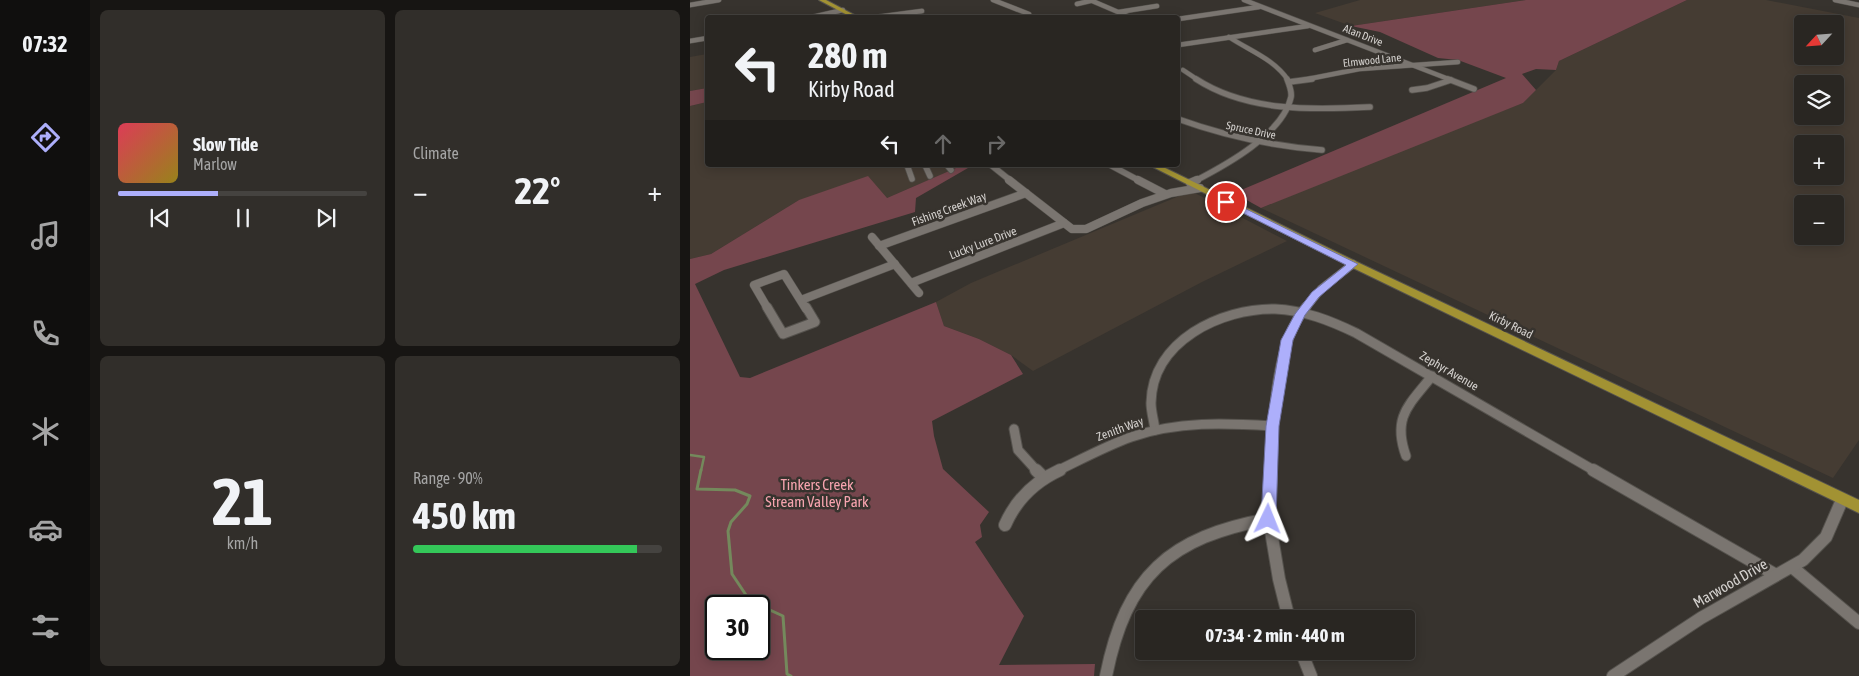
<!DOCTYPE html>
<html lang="en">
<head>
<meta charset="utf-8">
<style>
  body { margin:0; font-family:"Asap Condensed",sans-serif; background:#312e2a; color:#f1f3f6; height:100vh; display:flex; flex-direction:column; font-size:19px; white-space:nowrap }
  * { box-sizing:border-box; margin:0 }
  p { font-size:16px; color:#a5a5a5 }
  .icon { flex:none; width:28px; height:28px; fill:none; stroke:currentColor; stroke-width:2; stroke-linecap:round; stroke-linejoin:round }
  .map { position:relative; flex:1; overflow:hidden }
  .side { display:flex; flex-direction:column; gap:10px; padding:10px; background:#171513; width:600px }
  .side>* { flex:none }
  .guide { position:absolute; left:15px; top:15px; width:475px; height:152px; border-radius:5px; box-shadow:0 2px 12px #0003,0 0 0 1px #454340; background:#292622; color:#f1f3f6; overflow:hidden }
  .needle { width:32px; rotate:244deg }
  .fabs { position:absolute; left:1104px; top:15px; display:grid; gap:10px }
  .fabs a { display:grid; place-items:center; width:50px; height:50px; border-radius:5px; background:#292622; box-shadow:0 2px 12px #0003,0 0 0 1px #454340; font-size:25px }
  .speed { position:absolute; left:15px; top:595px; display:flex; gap:10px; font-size:25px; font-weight:700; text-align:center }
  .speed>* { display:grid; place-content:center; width:65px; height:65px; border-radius:50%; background:#292622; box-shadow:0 2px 12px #0003,0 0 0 1px #454340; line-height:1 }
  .speed .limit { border:2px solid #111; border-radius:8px; background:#fff; color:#111 }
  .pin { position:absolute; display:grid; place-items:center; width:42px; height:42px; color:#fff; margin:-21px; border:2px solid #fff; border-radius:50%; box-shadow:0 1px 5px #0007 }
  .me { position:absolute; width:55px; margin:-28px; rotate:2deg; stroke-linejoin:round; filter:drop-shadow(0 0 4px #0008) }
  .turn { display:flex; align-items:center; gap:18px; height:105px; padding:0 20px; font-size:22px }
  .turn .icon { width:65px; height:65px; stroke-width:2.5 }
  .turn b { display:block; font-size:35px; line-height:42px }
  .lanes { display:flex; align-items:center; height:48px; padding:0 20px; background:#0003; justify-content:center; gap:25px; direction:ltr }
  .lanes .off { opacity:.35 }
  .big { font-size:38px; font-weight:700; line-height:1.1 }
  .side .card { flex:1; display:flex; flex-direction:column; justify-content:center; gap:8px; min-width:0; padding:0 18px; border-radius:8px; background:#312e2a }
  .side .dial { align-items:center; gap:0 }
  .dial b { font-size:65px; line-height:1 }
  .song { display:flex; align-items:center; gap:15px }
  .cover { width:60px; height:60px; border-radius:8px; background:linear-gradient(135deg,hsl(350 70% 55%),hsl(50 70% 35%)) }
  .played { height:5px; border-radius:2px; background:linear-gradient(90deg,#adaffb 40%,#454340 40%) }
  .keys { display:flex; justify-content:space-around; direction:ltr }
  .heat { display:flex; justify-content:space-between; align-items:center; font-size:28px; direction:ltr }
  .charge { height:8px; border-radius:4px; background:linear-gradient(90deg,#34c759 90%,#454340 0) }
  .side .tiles { flex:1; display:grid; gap:10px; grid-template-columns:repeat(2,1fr) }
  .trip { position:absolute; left:445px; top:610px; width:280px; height:50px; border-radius:5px; background:#292622; box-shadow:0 2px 12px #0003,0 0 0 1px #454340; font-weight:700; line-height:50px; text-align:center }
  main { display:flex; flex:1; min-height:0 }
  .tab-bar { display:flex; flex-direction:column; width:90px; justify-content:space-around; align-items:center; background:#100f0e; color:#a5a5a5 }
  .tab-bar .icon { width:35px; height:35px }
  .tab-bar .current { color:#adaffb }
  .tab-bar b { font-size:22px; color:#f1f3f6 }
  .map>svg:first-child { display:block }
</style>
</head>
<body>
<main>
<nav class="tab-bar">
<b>07:32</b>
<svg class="icon current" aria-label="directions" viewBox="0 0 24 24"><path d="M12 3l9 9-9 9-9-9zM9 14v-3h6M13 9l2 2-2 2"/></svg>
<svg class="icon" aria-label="music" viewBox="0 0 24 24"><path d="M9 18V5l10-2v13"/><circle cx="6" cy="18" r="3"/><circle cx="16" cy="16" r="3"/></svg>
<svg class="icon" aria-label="phone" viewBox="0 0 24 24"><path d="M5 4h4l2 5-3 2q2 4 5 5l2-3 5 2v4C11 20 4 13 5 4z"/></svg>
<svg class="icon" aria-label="climate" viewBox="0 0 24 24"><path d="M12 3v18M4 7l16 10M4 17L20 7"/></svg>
<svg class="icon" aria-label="car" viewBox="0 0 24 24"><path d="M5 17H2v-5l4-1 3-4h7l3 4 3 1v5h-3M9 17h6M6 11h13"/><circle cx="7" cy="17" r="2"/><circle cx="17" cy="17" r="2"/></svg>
<svg class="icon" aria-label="filters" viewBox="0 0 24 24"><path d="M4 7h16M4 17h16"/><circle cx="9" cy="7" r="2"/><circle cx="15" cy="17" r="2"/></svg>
</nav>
<section class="side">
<div class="tiles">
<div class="card">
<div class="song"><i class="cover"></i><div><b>Slow Tide</b><p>Marlow</p></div></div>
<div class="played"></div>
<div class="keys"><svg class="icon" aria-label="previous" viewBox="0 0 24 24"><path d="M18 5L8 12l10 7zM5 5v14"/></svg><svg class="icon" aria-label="pause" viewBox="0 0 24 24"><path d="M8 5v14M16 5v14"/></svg><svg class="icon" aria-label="next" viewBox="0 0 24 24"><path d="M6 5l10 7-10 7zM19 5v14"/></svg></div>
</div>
<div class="card"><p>Climate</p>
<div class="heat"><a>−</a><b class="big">22°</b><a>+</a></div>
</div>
<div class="card dial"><b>21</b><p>km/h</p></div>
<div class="card"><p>Range · 90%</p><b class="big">450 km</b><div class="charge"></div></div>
</div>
</section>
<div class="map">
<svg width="1169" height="676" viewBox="0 0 1169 676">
  <rect width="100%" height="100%" fill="#37332e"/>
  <g fill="#453c33" fill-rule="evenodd">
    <polygon points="670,0 836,0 661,26 625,13"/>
    <path d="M 997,0 L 1076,0 L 1169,18 L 1169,440 L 1143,478 L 571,208 L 730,142 L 833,103 L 866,70 L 869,61 ZM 1112,24 L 1145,24 L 1145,56 L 1112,56 ZM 1112,84 L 1145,84 L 1145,116 L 1112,116 ZM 1112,144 L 1145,144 L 1145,176 L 1112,176 ZM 1112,204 L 1145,204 L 1145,236 L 1112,236 Z"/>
    <polygon points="17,54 17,88 0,91 0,57"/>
    <polygon points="17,102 18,165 274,165 197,198 109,200 21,254 0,259 0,106"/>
    <polygon points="501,191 597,241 512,282 343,371 321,355 289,339 254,326 246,302 281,283"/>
  </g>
  <g fill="#75464d" fill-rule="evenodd">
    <polygon points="836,0 997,0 869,61 866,70 846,69 832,74 846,90 833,103 571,208 544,193 816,78 768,60 748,58 690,32 661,26"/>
    <polygon points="17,88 17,102 0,106 0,91"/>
    <path d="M 273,165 L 278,168 L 226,198 L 225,212 L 34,270 L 5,284 L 50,377 L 60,378 L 246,302 L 254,326 L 289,339 L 321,355 L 333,374 L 242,421 L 244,436 L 253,469 L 299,512 L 290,525 L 292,537 L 285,542 L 334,616 L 309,665 L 405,664 L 404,676 L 0,676 L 0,259 L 21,254 L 109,200 L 178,176 L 197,198 ZM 26,606 L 69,606 L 69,649 L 26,649 Z"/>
  </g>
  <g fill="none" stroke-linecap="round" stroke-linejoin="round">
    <polyline stroke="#74895c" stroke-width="2.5" points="0,455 14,457 11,471"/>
    <polyline stroke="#74895c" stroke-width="3" points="11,470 7,489 45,490 60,496 57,504 41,522 38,531 42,574 60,601 93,616 97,674 101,676"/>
    <defs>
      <g id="minor-far4">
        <polyline points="303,0 339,14"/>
        <polyline points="400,0 442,18"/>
        <polyline points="554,0 761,80"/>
        <polyline points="1145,0 1169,5"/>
        <polyline points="387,4 404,0"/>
        <polyline points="0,5 29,0"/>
        <polyline points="429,12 467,6"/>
        <polyline points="118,18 153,10"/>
        <polyline points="179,18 232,11"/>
        <polyline points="488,19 569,7"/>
        <path d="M 539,37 C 560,51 584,59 598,80"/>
        <polyline points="0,41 18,38"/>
        <polyline points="488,45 618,26"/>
        <polyline points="625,50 657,40"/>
        <polyline points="493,70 508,80"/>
        <polyline points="613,80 669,69 768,62"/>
      </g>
      <g id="minor-far3">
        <path d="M 506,79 C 557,112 622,110 680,107"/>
        <polyline points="758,79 784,89"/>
        <polyline points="599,82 622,79"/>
        <polyline points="722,90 737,88 761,80"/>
        <path d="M 488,119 C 535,136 582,146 632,150"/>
        <polyline points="217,165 222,179"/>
        <polyline points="235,165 240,176"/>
        <polyline points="257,165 261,170"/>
        <polyline points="301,165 321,181"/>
        <polyline points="420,165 450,181"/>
        <path d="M 505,181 C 536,165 593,134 601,97 C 602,92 599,84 597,79"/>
      </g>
      <g id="minor-far2">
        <polyline points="319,180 382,229 396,229 452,203 481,193 510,188"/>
        <polyline points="448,180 475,194"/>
        <polyline points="500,183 507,180"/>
        <polyline points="182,237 229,293"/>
        <polyline points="189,246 336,193"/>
        <polyline points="221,283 374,223"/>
        <polyline points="111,300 205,264"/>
        <polyline points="78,309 64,285 94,274 116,309"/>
        <polyline points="615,309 631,289 663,264"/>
      </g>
      <g id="minor-far1">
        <polyline points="77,307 93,334 125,322 116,307"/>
        <polyline points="324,429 328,450 347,471"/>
        <path d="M 465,430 C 464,421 461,412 461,403 C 462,341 531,308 585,309 C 614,310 641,321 666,333 L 905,471"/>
        <path d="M 716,456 C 702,417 719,405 742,376"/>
        <path d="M 367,471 C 392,459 416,446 441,437 C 488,421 535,423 583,426"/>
        <path d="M 581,471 C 583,422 584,345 616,307"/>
      </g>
      <g id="minor">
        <polyline points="346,470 354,478"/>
        <polyline points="581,470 579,519 589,579 599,619"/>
        <polyline points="903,470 1086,575"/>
        <path d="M 315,525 C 326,500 346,481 370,470"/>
        <polyline points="1102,567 1169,623"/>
        <polyline points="611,651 621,676"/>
        <path d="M 416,676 C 436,576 479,537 579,519"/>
        <polyline points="923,676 1011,618 1113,560 1136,537 1152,500"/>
      </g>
      <g id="major">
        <polygon points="129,0 136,0 170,18 163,18"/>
        <polygon points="459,165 469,165 667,262 1169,500 1169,513 659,266"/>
      </g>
    </defs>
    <use href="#minor-far4" stroke="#55524d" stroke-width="5.5"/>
    <use href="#minor-far3" stroke="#55524d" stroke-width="7"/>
    <use href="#minor-far2" stroke="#55524d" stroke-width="9"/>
    <use href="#minor-far1" stroke="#55524d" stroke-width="11"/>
    <use href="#minor" stroke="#55524d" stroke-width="14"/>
    <use href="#major" stroke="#55524d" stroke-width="2"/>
    <use href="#minor-far4" stroke="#7a7570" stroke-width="4.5"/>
    <use href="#minor-far3" stroke="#7a7570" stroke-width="5.5"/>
    <use href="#minor-far2" stroke="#7a7570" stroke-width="8"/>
    <use href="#minor-far1" stroke="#7a7570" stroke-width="9"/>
    <use href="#minor" stroke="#7a7570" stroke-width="12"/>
    <use href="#major" fill="#a29233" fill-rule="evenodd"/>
  </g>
  <polygon fill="#adaffb" stroke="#7072a3" points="536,199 668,264 629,297 615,315 603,340 589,426 586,519 584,524 578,525 573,524 571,519 576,426 591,340 605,314 622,292 656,265 533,203 533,200"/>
  <g text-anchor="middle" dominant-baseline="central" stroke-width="5" stroke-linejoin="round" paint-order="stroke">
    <g font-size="11" fill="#d4d1ce" stroke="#37332e">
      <text transform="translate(673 35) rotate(21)">Alan Drive</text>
      <text transform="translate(682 60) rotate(-6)">Elmwood Lane</text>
      <text transform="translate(561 130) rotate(12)">Spruce Drive</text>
    </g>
    <g font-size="12" fill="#d4d1ce" stroke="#37332e">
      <text transform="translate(259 209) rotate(-20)">Fishing Creek Way</text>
      <text transform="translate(293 243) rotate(-21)">Lucky Lure Drive</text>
      <text transform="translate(821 325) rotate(26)">Kirby Road</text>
      <text transform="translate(759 371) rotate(30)">Zephyr Avenue</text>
      <text transform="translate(430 429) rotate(-20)">Zenith Way</text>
    </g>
    <g font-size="15" fill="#f7a4af" stroke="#37332e">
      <text x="127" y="484">Tinkers Creek<tspan x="127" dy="17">Stream Valley Park</tspan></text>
    </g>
    <g font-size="15" fill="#d4d1ce" stroke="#37332e">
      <text transform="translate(1040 583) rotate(-30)">Marwood Drive</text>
    </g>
  </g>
</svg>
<div class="fabs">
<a><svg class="needle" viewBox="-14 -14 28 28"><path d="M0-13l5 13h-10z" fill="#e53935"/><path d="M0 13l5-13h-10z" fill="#a5a5a5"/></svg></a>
<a><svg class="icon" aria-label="layers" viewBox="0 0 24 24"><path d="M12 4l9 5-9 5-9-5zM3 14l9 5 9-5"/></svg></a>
<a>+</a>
<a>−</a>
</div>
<div class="speed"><div class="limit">30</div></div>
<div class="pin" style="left:536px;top:202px;background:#d93025"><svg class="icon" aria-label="arrive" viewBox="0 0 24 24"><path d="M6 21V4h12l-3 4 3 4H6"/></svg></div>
<svg class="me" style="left:578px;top:519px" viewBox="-20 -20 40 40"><path d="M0-17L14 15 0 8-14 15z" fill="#adaffb" stroke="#fff" stroke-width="4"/></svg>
<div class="trip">07:34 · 2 min · 440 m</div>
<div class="guide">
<div class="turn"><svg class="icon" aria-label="left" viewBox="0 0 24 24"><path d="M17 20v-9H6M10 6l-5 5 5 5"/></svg><div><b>280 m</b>Kirby Road</div></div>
<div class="lanes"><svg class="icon" aria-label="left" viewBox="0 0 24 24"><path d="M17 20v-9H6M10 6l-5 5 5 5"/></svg><svg class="icon off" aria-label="ahead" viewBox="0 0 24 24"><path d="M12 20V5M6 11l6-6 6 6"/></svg><svg class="icon off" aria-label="right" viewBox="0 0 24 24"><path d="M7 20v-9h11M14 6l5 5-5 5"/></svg></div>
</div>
</div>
</main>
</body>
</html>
